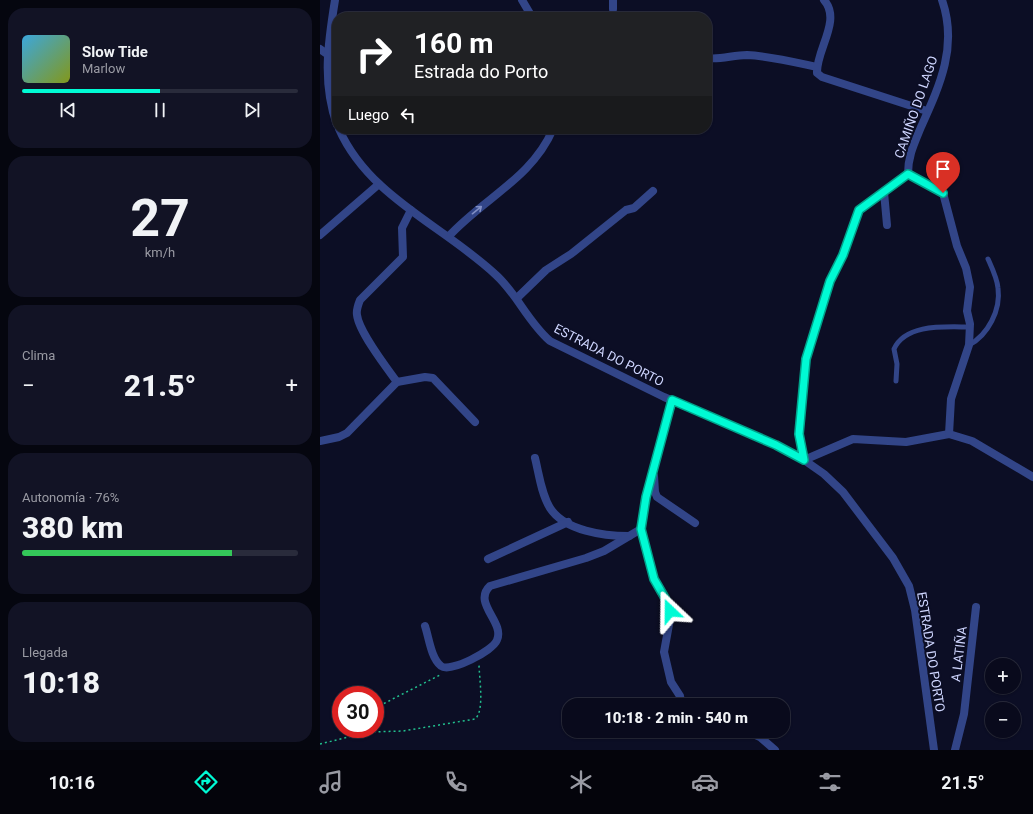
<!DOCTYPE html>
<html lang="es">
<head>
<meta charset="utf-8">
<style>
  body { margin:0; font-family:Roboto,sans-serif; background:#121325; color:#f1f3f6; height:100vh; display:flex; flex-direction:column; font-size:15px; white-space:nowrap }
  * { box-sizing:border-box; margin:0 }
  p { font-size:13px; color:#999aa3 }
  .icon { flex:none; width:22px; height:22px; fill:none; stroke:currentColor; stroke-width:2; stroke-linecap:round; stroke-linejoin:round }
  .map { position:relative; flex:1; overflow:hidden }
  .details { display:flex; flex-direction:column; gap:8px; padding:8px; background:#05060f; width:320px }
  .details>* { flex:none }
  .guide { position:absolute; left:12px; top:12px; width:380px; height:122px; border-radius:16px; box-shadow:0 1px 3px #0004,0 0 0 1px #292b3b; background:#202124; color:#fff; overflow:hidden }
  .tools { position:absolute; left:665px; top:658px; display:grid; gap:8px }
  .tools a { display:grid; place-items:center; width:36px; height:36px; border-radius:50%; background:#090a1c; box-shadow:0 1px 3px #0004,0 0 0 1px #292b3b; font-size:20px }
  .speed { position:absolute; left:12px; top:686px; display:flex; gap:8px; font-size:20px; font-weight:700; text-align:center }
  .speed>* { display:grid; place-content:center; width:52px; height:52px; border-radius:50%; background:#090a1c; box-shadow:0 1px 3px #0004,0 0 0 1px #292b3b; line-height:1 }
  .speed .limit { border:6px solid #d22; background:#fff; color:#111 }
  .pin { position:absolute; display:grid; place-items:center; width:34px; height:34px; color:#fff; margin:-41px -17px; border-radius:50% 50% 50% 0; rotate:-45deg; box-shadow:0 0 4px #0007 }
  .pin .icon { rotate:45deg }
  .me { position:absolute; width:44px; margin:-22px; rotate:337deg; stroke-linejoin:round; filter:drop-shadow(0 0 3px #0008) }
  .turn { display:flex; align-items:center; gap:14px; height:84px; padding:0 16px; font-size:18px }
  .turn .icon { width:52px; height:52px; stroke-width:2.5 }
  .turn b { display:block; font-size:28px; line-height:34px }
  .then { display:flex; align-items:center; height:38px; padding:0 16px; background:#0003; gap:8px; font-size:15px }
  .big { font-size:30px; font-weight:800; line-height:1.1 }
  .details .widget { flex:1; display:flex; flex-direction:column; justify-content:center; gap:6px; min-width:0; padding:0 14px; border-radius:16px; background:#121325 }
  .details .dial { align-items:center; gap:0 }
  .dial b { font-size:52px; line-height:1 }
  .song { display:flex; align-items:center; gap:12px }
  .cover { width:48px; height:48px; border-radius:6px; background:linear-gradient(135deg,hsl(200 70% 55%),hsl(70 70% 35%)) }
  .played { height:4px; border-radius:2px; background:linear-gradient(90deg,#00fad4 50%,#292b3b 50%) }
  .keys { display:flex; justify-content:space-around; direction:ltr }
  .heat { display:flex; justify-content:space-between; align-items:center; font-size:22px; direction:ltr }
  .charge { height:6px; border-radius:3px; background:linear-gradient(90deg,#34c759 76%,#292b3b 0) }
  .trip { position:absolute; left:242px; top:698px; width:228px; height:40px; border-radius:16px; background:#090a1c; box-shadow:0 1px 3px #0004,0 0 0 1px #292b3b; font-weight:800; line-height:40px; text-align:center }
  .tab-bar { display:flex; height:64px; justify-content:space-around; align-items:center; background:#04040b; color:#999aa3 }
  .tab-bar .icon { width:28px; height:28px }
  .tab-bar .active { color:#00fad4 }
  .tab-bar b { font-size:18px; color:#f1f3f6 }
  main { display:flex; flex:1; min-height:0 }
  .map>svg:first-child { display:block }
</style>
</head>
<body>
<main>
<section class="details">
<div class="widget">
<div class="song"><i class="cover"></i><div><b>Slow Tide</b><p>Marlow</p></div></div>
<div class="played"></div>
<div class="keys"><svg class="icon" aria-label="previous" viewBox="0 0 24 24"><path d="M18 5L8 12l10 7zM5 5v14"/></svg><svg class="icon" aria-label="pause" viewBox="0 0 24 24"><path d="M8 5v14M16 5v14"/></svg><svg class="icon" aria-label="next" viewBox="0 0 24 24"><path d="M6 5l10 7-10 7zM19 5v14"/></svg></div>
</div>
<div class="widget dial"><b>27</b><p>km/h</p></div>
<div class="widget"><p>Clima</p>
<div class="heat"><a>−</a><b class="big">21.5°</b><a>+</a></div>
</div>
<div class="widget"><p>Autonomía · 76%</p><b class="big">380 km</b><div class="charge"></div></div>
<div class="widget"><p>Llegada</p><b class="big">10:18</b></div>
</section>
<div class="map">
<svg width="713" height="750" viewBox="0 0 713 750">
  <rect width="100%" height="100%" fill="#0c0e25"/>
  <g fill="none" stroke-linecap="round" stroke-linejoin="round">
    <g stroke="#22c08f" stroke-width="1.5" stroke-dasharray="2 3" stroke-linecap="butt">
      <polyline points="55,708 120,675"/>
      <polyline points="40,735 40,729"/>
      <path d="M 0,744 L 49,732 L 83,731 L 155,719 C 165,711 159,677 159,664"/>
    </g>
    <g stroke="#324588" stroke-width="5">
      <path d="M 649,345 C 668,335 681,310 678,288 C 677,278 672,268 668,259"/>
      <path d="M 576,381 L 577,364 L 574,349 C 586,323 626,327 650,327"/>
    </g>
    <g stroke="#324588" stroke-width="8">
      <polyline points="202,0 212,17"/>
      <path d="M 504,0 C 522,20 496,50 497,73 L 502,77 L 607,111"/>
      <polyline points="293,9 293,0"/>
      <polyline points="0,49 7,54"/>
      <path d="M 387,58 C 400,60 413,55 427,55 C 450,56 474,62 497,67"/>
      <polyline points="588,174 539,210 523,255 510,281 486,359 479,434 484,460 533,439 586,442 629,434 652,441 713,477"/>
      <polyline points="588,174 623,193 637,246 646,268 650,287 647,311 650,324 649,345 631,399 629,434"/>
      <path d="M 588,174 C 588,156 594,144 601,127 C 620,85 638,46 622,0"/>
      <polyline points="564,192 567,225"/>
      <polyline points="0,235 59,184"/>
      <path d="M 129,236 C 164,198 212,178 233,129"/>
      <polyline points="197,298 226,270 251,254 306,210 314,208 333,191"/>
      <path d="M 77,382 C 66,367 39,332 37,315 C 36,310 38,305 40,300 L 83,257 L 82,228 L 91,210"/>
      <polyline points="352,400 326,497 321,529 334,579 348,606 350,619 344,652 351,682 360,696 362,705"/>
      <polyline points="0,441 19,437 27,433 77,382 105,377 113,378 155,422"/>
      <path d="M 215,458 C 219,474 221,493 230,508 C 245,531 284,536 309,536"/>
      <polyline points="334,476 335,492 337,497 375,523"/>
      <polyline points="168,559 248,522"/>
      <path d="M 105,626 C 109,638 111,658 121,666 C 130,673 173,651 177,640 C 185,622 152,603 170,586 L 266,558 L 284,551 L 321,529"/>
      <polyline points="427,731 440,737 455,750"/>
      <polyline points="635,750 644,714 656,607"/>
    </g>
    <g stroke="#324588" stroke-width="8">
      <path d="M 15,0 C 8,43 2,83 17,125"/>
      <path d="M 19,129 C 49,197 124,226 176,275 C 197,294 208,322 230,341 L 344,397 L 456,445 L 484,460 L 504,474 L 523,492 L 573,558 L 589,586 L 595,610 L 614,750"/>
    </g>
  </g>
  <defs><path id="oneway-shaft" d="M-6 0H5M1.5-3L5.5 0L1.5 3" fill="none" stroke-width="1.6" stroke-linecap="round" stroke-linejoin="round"/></defs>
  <use stroke="#808ec4" href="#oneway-shaft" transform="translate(157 210) rotate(-39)"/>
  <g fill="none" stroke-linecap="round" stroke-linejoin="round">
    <defs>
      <polyline id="route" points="350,611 345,598 334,579 321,529 326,497 352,400 456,445 484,460 479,434 486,359 510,281 523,255 539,210 588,174 623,193"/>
    </defs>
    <use href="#route" stroke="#00a28a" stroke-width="10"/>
    <use href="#route" stroke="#00fad4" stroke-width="7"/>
  </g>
  <g text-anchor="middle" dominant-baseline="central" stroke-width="4" stroke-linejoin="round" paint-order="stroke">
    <g font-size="13" fill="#cfd6ff" stroke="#0c0e25">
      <text transform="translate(596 107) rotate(-71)">CAMIÑO DO LAGO</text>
      <text transform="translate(289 355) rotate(27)">ESTRADA DO PORTO</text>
      <text transform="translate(611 652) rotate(81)">ESTRADA DO PORTO</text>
      <text transform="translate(639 654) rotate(-83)">A LATIÑA</text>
    </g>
  </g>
</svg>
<div class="tools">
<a>+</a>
<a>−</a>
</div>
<div class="speed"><div class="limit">30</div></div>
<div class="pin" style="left:623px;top:193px;background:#d93025"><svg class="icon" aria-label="arrive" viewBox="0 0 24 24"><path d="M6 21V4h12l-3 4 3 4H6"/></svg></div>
<svg class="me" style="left:350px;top:611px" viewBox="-20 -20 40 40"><path d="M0-17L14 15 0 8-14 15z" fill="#00fad4" stroke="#fff" stroke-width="4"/></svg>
<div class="trip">10:18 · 2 min · 540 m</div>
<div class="guide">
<div class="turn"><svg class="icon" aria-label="right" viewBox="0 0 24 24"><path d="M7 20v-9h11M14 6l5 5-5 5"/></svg><div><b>160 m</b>Estrada do Porto</div></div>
<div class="then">Luego<svg class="icon" aria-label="left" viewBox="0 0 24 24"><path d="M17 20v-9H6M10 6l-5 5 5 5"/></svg></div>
</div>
</div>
</main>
<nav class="tab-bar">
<b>10:16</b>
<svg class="icon active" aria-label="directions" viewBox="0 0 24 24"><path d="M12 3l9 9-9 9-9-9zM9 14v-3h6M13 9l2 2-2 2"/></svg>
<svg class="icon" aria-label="music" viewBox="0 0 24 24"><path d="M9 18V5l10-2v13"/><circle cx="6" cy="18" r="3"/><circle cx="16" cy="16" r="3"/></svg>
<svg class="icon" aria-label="phone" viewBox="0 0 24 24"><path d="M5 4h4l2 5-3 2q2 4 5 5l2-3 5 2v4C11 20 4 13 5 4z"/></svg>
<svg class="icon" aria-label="climate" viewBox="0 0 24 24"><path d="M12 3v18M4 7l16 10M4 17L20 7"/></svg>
<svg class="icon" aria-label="car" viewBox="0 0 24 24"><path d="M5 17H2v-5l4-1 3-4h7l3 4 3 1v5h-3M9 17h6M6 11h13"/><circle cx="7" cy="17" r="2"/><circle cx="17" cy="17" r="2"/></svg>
<svg class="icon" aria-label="filters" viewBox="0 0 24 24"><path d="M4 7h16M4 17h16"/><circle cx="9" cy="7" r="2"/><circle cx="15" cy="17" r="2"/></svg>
<b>21.5°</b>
</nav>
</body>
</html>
